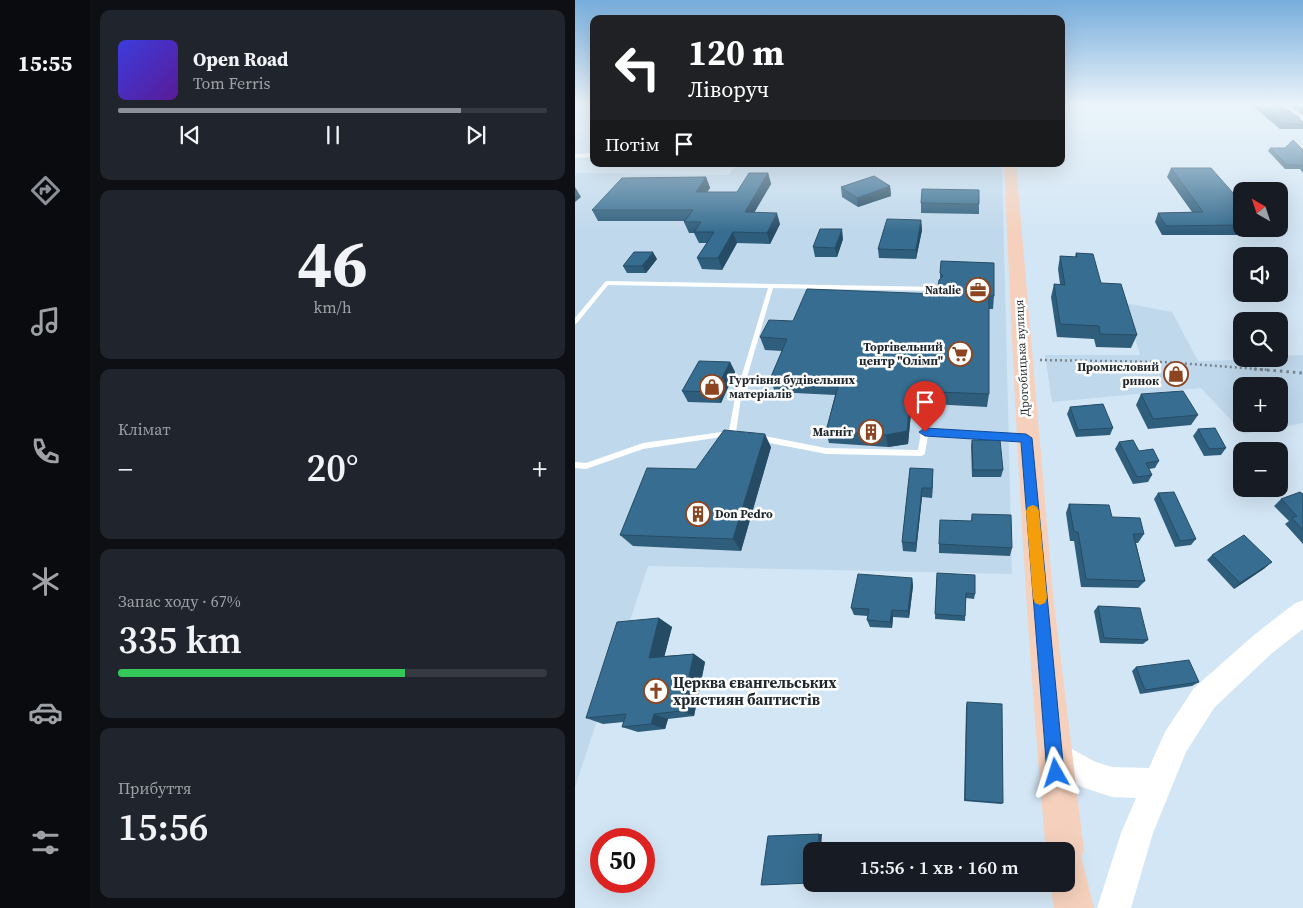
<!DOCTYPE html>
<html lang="uk">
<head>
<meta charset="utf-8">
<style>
  body { margin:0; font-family:"Source Serif 4",serif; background:#20242c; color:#f1f3f6; height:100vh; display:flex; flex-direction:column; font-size:19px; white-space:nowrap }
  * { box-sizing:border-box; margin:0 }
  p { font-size:16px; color:#9ea1a6 }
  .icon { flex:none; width:28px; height:28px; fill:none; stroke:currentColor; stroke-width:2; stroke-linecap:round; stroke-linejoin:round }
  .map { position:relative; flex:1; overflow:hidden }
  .drawer { display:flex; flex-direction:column; gap:10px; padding:10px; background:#0d0f14; width:485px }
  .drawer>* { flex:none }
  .guide { position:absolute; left:15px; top:15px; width:475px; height:152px; border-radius:10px; box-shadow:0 5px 20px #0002; background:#202124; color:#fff; overflow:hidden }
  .needle { width:32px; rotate:321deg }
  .fabs { position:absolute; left:658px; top:182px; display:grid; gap:10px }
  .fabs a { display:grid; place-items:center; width:55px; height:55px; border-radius:10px; background:#171b24; box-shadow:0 5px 20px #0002; font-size:25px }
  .speed { position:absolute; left:15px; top:828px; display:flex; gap:10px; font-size:25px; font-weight:700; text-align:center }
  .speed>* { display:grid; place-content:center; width:65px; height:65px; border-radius:50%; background:#171b24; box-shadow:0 5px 20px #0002; line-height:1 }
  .speed .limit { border:8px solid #d22; background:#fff; color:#111 }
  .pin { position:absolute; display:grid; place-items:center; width:42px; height:42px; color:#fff; margin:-51px -21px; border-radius:50% 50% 50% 0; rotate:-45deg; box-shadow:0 0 5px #0007 }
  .pin .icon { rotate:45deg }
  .me { position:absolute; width:55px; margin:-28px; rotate:354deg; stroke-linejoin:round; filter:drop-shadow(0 0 4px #0008) }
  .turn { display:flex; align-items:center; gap:18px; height:105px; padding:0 15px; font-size:22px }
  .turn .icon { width:65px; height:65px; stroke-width:2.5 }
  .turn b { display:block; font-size:35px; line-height:42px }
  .then { display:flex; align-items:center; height:48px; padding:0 15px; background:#0003; gap:10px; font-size:19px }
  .big { font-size:38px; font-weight:600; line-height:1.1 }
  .drawer .widget { flex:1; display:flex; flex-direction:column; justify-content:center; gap:8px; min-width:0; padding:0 18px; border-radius:10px; background:#20242c }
  .drawer .dial { align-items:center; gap:0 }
  .dial b { font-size:65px; line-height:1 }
  .song { display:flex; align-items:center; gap:15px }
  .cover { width:60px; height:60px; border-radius:8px; background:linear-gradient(135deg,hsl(240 70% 55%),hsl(270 70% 35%)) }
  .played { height:5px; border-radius:2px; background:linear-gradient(90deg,#8c9099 80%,#363941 80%) }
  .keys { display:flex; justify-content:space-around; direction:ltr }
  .heat { display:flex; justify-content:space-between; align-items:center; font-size:28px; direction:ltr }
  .charge { height:8px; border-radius:4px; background:linear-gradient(90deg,#34c759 67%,#363941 0) }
  .trip { position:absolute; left:228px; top:842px; width:272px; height:50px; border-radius:10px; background:#171b24; box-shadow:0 5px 20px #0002; font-weight:600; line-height:50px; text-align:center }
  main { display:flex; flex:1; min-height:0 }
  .tabs { display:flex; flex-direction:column; width:90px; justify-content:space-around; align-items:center; background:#090b0e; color:#9ea1a6 }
  .tabs .icon { width:35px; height:35px }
  .tabs .on { color:#8c9099 }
  .tabs b { font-size:22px; color:#f1f3f6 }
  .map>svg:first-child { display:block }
</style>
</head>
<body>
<main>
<nav class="tabs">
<b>15:55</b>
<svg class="icon on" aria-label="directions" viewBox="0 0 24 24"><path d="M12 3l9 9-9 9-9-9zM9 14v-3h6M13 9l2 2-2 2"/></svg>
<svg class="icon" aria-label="music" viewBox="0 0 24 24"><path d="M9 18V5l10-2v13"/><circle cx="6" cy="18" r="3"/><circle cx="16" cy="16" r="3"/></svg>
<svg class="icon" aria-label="phone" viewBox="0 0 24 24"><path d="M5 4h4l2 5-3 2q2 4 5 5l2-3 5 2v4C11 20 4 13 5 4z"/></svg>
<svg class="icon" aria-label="climate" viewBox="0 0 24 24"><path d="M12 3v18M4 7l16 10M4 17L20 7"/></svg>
<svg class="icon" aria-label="car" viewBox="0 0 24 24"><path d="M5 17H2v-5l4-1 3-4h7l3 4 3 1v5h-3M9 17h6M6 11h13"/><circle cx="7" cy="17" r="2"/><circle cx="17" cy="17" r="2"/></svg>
<svg class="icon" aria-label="filters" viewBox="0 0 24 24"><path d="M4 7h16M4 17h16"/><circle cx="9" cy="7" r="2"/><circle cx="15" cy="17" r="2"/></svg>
</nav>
<section class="drawer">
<div class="widget">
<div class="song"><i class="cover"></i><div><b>Open Road</b><p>Tom Ferris</p></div></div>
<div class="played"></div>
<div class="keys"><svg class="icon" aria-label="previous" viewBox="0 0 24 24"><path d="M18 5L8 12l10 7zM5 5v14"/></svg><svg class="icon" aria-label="pause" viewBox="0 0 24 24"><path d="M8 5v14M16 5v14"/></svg><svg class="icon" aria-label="next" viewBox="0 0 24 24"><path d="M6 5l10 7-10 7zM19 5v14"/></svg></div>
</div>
<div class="widget dial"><b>46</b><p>km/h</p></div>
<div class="widget"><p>Клімат</p>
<div class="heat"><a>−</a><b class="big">20°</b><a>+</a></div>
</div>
<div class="widget"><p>Запас ходу · 67%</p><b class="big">335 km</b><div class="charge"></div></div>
<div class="widget"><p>Прибуття</p><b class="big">15:56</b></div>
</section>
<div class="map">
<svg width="728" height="908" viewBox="0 0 728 908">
  <rect width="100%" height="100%" fill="#d3e6f5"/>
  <g fill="#bfd8eb" fill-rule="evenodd">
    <polygon points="162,164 427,164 437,574 73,566 0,787 0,175 2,173 154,175"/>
    <path d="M 549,303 L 597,312 L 623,361 L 704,359 L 704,356 L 728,355 L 728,423 L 669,434 L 626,388 L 477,402 L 470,355 L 565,355 ZM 666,386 L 704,386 L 704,424 L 666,424 Z"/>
  </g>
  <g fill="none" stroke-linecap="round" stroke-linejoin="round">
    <polyline stroke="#798690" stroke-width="2.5" stroke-dasharray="2 3" stroke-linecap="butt" points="465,360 590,362 695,370"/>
    <polyline stroke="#798690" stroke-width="3" stroke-dasharray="2.5 4" stroke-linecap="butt" points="679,369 728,373"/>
    <g fill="#fff" fill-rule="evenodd">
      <polygon points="32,281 363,287 366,289 363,291 198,288 166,398 161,432 159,435 68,449 11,469 0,468 0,462 11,463 68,443 154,431 160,398 193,288 33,285 2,323 0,324 0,318 30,282"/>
      <polygon points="350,429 451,435 455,438 451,441 353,435 350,453 349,455 346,456 251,454 184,441 180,438 184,435 251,448 343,450 346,432"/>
    </g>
    <polygon fill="#fff" fill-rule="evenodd" points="19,153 19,157 0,158 0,154"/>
    <g fill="#fff" fill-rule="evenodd">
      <polygon points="698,104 708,104 728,117 728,124"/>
      <polygon points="728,600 728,629 697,653 639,708 611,752 578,833 556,908 522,908 546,833 561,798 537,797 504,786 467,765 463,754 467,743 478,739 521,762 537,767 574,768 590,732 619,688 679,635 719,604"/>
    </g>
    <path fill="#f5d1bd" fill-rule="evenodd" d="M 429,164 L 441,164 L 478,594 L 509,851 L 506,856 L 519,908 L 479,908 L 475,884 L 491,884 L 491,851 L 471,851 C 450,622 439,393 429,164 Z"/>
  </g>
  <g fill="#2f5e7c">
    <polygon points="704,104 728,122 728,129 705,129 676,105"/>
    <polygon points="712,104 728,104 728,115"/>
    <polygon points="695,148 728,150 728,173 725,169 710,169 693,151"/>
    <polygon points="596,168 666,202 666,229 685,229 682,235 587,235 580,222 583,213 617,212 592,177"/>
    <polygon points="193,173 196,184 179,213 205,224 195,244 162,243 147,270 127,269 122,258 132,243 124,243 119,233 114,233 109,222 110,221 23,221 17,210 131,177 135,188 132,192 162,192"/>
    <polygon points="315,186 316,196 283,207 267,197 266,187"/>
    <polygon points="346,203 404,204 404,214 346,213"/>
    <polygon points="346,220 347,230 341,259 304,258 303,249"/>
    <polygon points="268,239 262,257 240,257 238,247"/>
    <polygon points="501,253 526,283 562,335 556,348 521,347 519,339 482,337 476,297 479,284 485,284 483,269 485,256 500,257"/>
    <polygon points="82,259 71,273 52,273 48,266"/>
    <polygon points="365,273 419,296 418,309 414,309 414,394 412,407 337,403 333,444 313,447 254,443 251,431 260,395 200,392 195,379 207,351 190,350 185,337 218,321 362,294 365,279"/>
    <polygon points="155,362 160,372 146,403 113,402 107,391"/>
    <polygon points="566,394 623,415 616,425 573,429 561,405"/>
    <polygon points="495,407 538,428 535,435 501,437 492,414"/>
    <polygon points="623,429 651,448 646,455 629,456 618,436"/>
    <polygon points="397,440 428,470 426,477 397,477 396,446"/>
    <polygon points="544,442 564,451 584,461 580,468 574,469 577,475 573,482 558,484 540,449"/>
    <polygon points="196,447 166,551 58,546 45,535 121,469"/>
    <polygon points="335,468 358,478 357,498 347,497 341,552 328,551 327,542"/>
    <polygon points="583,493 621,539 616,545 600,547 579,499"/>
    <polygon points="728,494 728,544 710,524 714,521 699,506 706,499"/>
    <polygon points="494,504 537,517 569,534 563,543 561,543 570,581 563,588 506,587 499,541 495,541 491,513"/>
    <polygon points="397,514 437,548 435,556 364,553 364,544 396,521"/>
    <polygon points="637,555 690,568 659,589 632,560"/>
    <polygon points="362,573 400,594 399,599 391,598 390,621 360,619"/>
    <polygon points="337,578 338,586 334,618 318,617 317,628 295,627 292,620 293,616 279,615 276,608"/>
    <polygon points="523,606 573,640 568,644 525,643 519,611"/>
    <polygon points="84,618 97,627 89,656 119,654 130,662 119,716 93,719 90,729 63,732 47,727 49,722 28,724 11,718"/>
    <polygon points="561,667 624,682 617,686 565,694 557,671"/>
    <polygon points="392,702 428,803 426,804 389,801 391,707"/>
  </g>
  <g fill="#264c65">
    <polygon points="193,173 196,184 173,223 170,212"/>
    <polygon points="131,177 135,188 125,203 121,192"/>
    <polygon points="315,186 316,196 283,207 282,198"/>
    <polygon points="0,187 6,197 0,202"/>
    <polygon points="202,213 205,224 195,244 192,233"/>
    <polygon points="346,220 347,230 341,259 341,250"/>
    <polygon points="267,229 268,239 262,257 260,248"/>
    <polygon points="158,232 162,243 147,270 143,258"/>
    <polygon points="78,252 82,259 71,273 67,266"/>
    <polygon points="155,362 160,372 146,403 140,392"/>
    <polygon points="336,391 337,403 333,444 313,447 311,435"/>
    <polygon points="190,434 196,447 166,551 158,539"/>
    <polygon points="358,469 358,478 357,498 357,488"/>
    <polygon points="347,488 347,497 341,552 341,543"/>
    <polygon points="697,562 690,568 659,589 665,583"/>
    <polygon points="337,578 338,586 334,618 333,611"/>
    <polygon points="317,610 318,617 317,628 315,622"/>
    <polygon points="84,618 97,627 87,666 74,658"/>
    <polygon points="119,654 130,662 119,716 106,711"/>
    <polygon points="79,714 93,719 90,729 76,724"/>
    <polygon points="244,834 247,834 246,851 242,851"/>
  </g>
  <g fill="#376d90" stroke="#264c65">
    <polygon points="684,104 704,104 725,118 723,118 728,122 728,124 708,124"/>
    <polygon points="721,104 728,104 728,109"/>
    <polygon points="718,140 728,150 728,167 727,165 712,165 695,148 710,148"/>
    <polygon points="596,168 636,168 666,202 666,225 591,226 583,213 628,212"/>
    <polygon points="174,173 193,173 170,212 202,213 192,233 158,232 143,258 122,258 139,232 119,232 126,222 109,222 118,210 17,210 47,178 131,177 121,192 162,192"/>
    <polygon points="299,176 315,186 282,198 266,187"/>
    <polygon points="347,189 404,190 404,204 346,203"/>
    <polygon points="312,219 346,220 341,250 303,249"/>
    <polygon points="245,229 267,229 260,248 238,247"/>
    <polygon points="59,252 78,252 67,266 48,266"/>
    <polygon points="501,253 518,254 526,283 546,284 562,335 525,334 524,326 485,324 479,284 490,285 485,256 502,257"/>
    <polygon points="366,261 419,263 419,296 414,296 414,394 336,391 332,431 311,435 251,431 264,383 195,379 212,339 185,337 194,320 218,321 232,289 362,294 364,280 368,276 365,273"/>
    <polygon points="124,361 155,362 140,392 107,391"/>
    <polygon points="608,391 623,415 578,419 566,394"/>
    <polygon points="528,404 538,428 503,430 495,407"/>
    <polygon points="640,428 651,448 634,449 623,429"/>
    <polygon points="149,430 190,434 158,539 45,535 72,468 121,469"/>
    <polygon points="397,440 425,440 428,470 398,470"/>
    <polygon points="558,440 564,451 578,449 584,461 571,463 577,475 562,477 544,442"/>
    <polygon points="335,468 358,469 357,488 347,488 341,543 327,542"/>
    <polygon points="599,492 621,539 605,541 583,493"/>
    <polygon points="725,492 728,494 728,530 717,518 722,516 706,499"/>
    <polygon points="494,504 534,505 537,517 565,518 569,534 558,534 570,581 511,579 503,532 499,532"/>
    <polygon points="397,514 436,515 437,548 364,544 365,520 397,521"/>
    <polygon points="669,535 697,562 665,583 637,555"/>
    <polygon points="362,573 400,575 400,594 391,593 390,616 360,614"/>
    <polygon points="283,574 337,578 333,611 317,610 315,622 292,620 294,609 276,608"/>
    <polygon points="523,606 565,608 573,640 529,638"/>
    <polygon points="84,618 74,658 119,654 106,711 79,714 76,724 47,727 51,714 11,718 42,622"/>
    <polygon points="614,660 624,682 570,690 561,667"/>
    <polygon points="392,702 427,704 428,803 390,800"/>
    <polygon points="244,834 242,851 236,851 236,883 186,885 193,836"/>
  </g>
  <linearGradient id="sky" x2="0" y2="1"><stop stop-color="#77addc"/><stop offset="0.45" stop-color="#ebf4fa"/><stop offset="1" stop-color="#ebf4fa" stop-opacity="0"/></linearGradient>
  <rect width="728" height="232" fill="url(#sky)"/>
  <polygon fill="#1a73e8" stroke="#114b97" points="350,428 451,434 457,438 489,773 487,779 481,782 474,779 472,773 446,442 350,436 344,432"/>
  <polygon fill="#f59e0b" points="458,505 462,507 464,511 472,598 470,603 465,605 460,603 458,598 451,511 453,507"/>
  <defs>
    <symbol id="office-ring" viewBox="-11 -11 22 22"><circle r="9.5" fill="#fff" stroke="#8c4520" stroke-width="1.5"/><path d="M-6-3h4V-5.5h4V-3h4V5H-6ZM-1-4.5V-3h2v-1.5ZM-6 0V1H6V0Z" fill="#8c4520"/></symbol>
    <symbol id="supermarket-ring" viewBox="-11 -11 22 22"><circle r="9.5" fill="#fff" stroke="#8c4520" stroke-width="1.5"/><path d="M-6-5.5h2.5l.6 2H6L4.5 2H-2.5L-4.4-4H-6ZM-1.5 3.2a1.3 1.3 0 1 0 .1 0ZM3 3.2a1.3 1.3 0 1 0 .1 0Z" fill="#8c4520"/></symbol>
    <symbol id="shop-ring" viewBox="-11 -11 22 22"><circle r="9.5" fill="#fff" stroke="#8c4520" stroke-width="1.5"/><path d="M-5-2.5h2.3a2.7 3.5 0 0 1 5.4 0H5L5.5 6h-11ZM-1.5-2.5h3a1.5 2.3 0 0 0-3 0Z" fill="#8c4520"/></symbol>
    <symbol id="building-ring" viewBox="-11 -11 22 22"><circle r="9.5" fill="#fff" stroke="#8c4520" stroke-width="1.5"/><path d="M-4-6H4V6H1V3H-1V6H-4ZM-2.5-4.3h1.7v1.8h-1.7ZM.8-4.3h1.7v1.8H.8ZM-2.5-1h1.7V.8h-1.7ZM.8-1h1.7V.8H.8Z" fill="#8c4520"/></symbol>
    <symbol id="church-ring" viewBox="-11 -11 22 22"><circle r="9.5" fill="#fff" stroke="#8c4520" stroke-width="1.5"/><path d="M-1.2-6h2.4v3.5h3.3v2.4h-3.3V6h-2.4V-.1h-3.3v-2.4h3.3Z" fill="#8c4520"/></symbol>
  </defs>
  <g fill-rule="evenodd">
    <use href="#office-ring" x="389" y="276" width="28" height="28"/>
    <use href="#supermarket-ring" x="371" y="340" width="28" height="28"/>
    <use href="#shop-ring" x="587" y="360" width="28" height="28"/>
    <use href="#shop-ring" x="123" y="373" width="28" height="28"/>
    <use href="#building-ring" x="282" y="418" width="28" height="28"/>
    <use href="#building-ring" x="109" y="500" width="28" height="28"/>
    <use href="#church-ring" x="67" y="677" width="28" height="28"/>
  </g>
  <g text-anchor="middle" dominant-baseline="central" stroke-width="5" stroke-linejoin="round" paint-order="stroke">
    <g font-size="11" font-weight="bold" fill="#1f272c" stroke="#fff" text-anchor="end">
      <text x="386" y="290">Natalie</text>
    </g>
    <g font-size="12" font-weight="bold" fill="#1f272c" stroke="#fff" text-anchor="end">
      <text x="368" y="347">Торгівельний<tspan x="368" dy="14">центр "Олімп"</tspan></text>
      <text x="584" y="367">Промисловий<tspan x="584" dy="14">ринок</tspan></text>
      <text x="154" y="380" text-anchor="start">Гуртівня будівельних<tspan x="154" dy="14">матеріалів</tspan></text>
      <text x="278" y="432">Магніт</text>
      <text x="140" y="514" text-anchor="start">Don Pedro</text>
    </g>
    <g font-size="12" fill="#1f272c" stroke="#fff">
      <text transform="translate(447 358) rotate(-93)">Дрогобицька вулиця</text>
    </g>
    <g font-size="15" font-weight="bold" fill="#1f272c" stroke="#fff" text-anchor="start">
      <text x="98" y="682">Церква євангельських<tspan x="98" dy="17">християн баптистів</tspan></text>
    </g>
  </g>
</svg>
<div class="fabs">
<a><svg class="needle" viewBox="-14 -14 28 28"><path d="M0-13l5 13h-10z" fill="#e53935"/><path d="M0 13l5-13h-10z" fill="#9ea1a6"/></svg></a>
<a><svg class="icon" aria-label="sound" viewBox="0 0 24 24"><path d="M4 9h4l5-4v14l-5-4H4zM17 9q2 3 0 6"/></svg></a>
<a><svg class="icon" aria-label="search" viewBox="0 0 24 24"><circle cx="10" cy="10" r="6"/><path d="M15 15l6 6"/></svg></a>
<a>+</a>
<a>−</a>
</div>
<div class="speed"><div class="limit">50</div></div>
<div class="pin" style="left:350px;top:432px;background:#d93025"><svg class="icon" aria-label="arrive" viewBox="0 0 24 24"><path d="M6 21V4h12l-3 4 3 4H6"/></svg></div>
<svg class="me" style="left:481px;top:773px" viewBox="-20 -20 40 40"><path d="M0-17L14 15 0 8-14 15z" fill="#1a73e8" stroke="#fff" stroke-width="4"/></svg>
<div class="trip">15:56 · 1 хв · 160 m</div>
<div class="guide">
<div class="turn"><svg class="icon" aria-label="left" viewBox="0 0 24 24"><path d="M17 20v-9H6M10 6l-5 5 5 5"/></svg><div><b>120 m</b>Ліворуч</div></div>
<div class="then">Потім<svg class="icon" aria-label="arrive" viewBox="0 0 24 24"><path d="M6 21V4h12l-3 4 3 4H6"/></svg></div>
</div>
</div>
</main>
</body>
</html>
